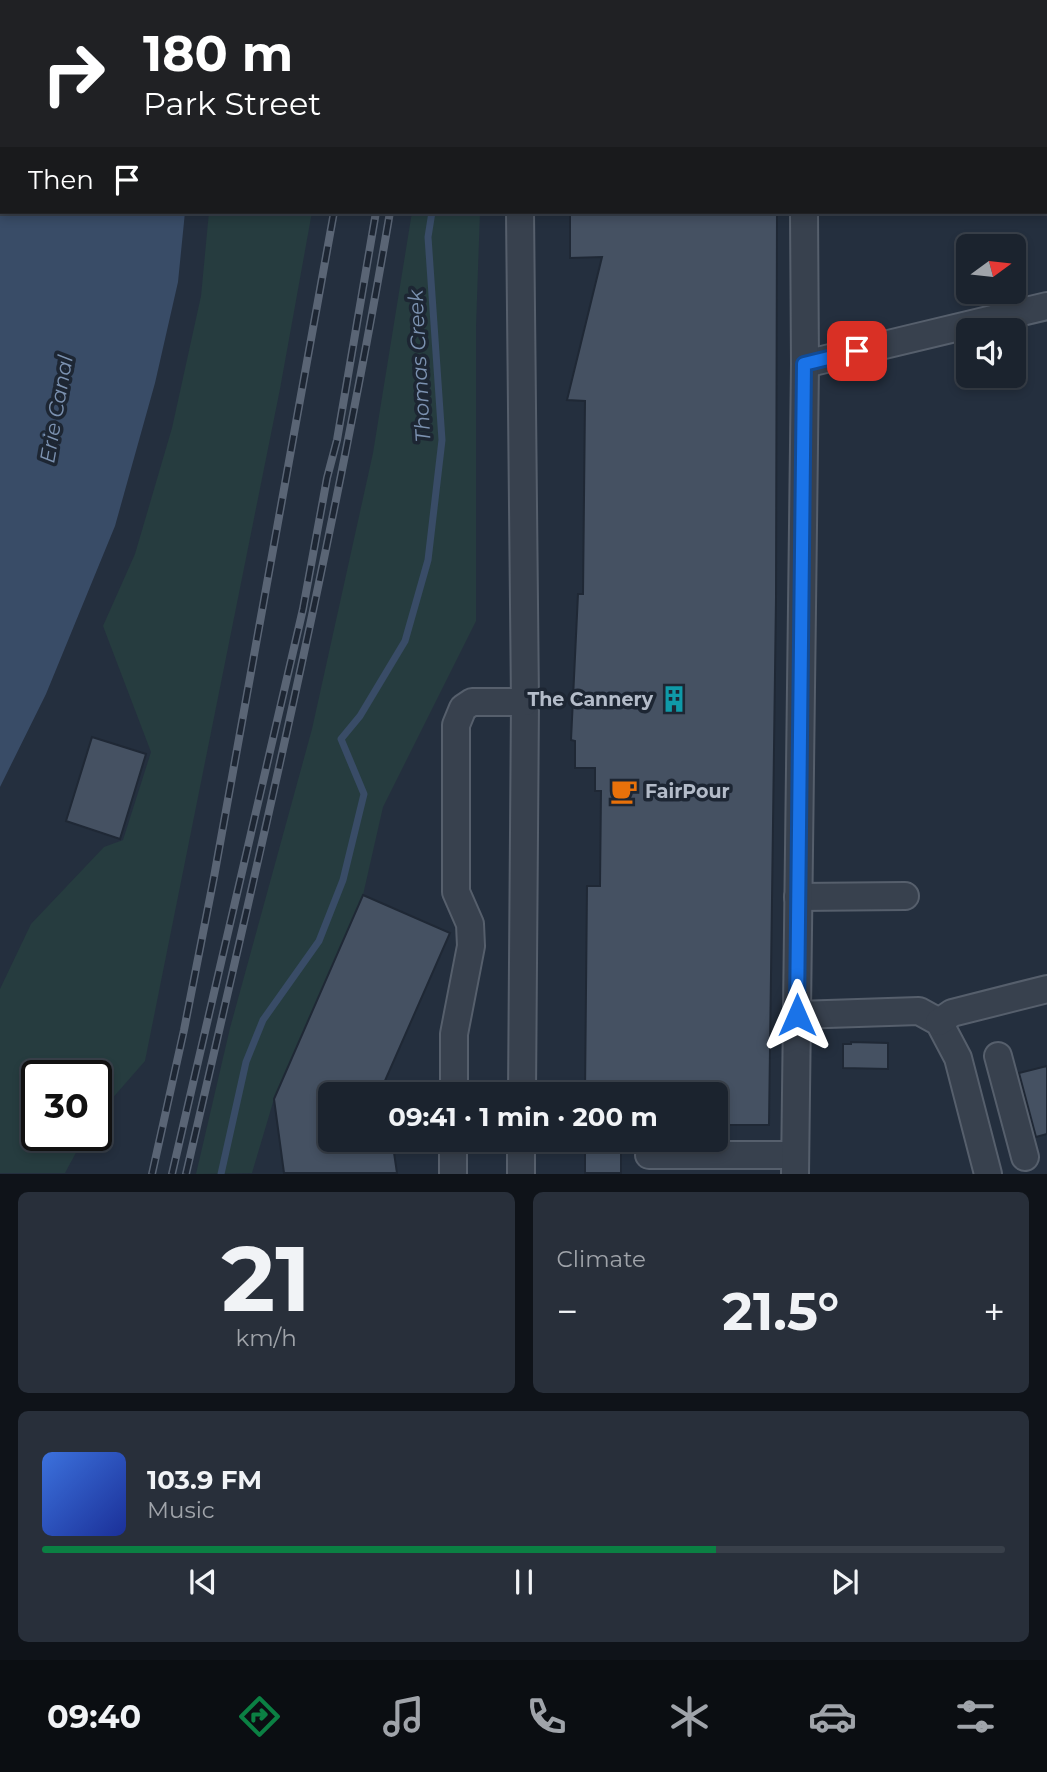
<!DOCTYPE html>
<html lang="en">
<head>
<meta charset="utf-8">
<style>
  body { margin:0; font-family:Montserrat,sans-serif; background:#282f3a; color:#f1f3f6; height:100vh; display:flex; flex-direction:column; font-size:26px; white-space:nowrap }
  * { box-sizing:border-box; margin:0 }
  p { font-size:23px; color:#a0a4aa }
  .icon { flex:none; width:38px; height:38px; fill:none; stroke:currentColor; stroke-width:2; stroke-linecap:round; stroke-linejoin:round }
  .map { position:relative; height:1174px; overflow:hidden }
  .panel { display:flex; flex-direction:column; gap:18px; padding:18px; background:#0f1319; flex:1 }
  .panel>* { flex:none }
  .hud { position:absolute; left:0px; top:0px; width:1048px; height:214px; box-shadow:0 4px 10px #0003,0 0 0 2px #39404a; background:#202124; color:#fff; overflow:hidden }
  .needle { width:46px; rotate:75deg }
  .buttons { position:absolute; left:956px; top:234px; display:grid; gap:14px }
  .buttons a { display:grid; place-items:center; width:70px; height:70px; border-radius:10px; background:#1b232e; box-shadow:0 4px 10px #0003,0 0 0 2px #39404a; font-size:35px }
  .speed { position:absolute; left:21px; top:1060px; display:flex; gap:14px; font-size:35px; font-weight:700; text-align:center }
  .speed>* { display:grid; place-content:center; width:91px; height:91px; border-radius:50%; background:#1b232e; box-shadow:0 4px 10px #0003,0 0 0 2px #39404a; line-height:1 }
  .speed .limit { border:4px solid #111; border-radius:10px; background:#fff; color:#111 }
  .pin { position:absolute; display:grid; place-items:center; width:60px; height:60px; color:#fff; margin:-30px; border-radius:14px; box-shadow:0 4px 10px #0006 }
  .me { position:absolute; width:77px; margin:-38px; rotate:0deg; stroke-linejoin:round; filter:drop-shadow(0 0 5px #0008) }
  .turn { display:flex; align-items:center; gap:24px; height:147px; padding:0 28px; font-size:32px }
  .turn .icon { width:91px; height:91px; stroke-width:2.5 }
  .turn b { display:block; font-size:49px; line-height:60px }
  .then { display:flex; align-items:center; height:66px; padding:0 28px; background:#0003; gap:14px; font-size:26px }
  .big { font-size:52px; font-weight:700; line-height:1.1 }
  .panel .card { flex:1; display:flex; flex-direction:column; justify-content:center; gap:10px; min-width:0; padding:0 24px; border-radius:10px; background:#282f3a }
  .panel .dial { align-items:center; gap:0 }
  .dial b { font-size:91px; line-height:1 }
  .song { display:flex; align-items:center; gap:21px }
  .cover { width:84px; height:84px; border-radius:10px; background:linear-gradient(135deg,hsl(220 70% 55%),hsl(230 70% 35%)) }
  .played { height:7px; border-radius:4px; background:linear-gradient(90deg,#0b8043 70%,#39404a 70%) }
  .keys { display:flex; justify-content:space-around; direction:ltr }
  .heat { display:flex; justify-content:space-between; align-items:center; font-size:38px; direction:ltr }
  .panel .tiles { flex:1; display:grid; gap:18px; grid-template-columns:1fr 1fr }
  .card:last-child { grid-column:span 2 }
  .trip { position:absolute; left:318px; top:1082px; width:410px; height:70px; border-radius:10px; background:#1b232e; box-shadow:0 4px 10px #0003,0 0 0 2px #39404a; font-weight:700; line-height:70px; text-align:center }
  .dock { display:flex; height:112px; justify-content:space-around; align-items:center; background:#0b0e12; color:#a0a4aa }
  .dock .icon { width:49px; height:49px }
  .dock .current { color:#0b8043 }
  .dock b { font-size:32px; color:#f1f3f6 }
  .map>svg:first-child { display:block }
</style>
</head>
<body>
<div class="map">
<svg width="1047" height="1174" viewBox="0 0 1047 1174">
  <rect width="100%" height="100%" fill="#242f3e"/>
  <g fill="#263c3f">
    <polygon points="209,212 312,212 280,389 145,1061 96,1117 96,1076 37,1076 37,1136 85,1136 65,1173 0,1173 0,989 31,924 104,847 123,840 151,752 103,626 135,554 172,428 201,296"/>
    <polygon points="412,212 480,212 476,327 476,621 383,807 363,895 274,1099 252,1173 196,1174 230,1028 312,729 373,453"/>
  </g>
  <polygon fill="#394c67" points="0,0 191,2 2,2 2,212 185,212 178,282 155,383 115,526 46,694 0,787"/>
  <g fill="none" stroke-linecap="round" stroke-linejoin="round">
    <g stroke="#394c67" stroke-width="7">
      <polyline points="459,2 459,0"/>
      <polyline points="221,1174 246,1062 263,1020 319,941 343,880 364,794 341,739 360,716 405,641 428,560 442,440 428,237 432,212"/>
    </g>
  </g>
  <g fill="#455162" stroke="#1f2835" stroke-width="2">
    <polygon points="570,212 777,212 776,598 769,1125 716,1125 716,1094 585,1094 587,886 600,886 601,791 595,791 595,768 575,768 575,741 571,740 578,594 583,594 585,401 567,400 602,257 570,258"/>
    <polygon points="92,737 146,754 120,839 66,821"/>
    <polygon points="363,895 450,933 384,1083 385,1094 331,1094 331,1139 392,1139 397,1173 284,1173 274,1099"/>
    <polygon points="851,1042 888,1043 888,1069 843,1068 843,1044 851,1044"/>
    <polygon points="1047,1066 1047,1134 1036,1137 1019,1073"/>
    <rect x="585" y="1139" width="36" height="34"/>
  </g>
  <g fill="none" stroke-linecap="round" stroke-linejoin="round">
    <defs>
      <g id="minor">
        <polyline points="517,0 517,2"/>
        <polyline points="802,0 802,2"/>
        <polyline points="520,212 525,702 522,1094"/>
        <polyline points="805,364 1047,306"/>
        <polyline points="798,897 905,896"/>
        <polyline points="797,1015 919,1011 939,1022 958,1058 988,1174"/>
        <polyline points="939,1022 952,1013 1047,989"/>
        <polyline points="998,1056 1025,1157"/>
        <polyline points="454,1094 454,1034 471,946 470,924 456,892 456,725 463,708 472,702 525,702"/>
        <polyline points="649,1155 795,1155"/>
        <polyline points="453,1174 453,1139"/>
        <polyline points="521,1174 521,1139"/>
        <polyline points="795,1174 805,364 804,212"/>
      </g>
    </defs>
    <use href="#minor" stroke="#565f6c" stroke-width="30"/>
    <use href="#minor" stroke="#38414e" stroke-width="26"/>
    <defs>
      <g id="rail">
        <polyline points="357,2 357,0"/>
        <polyline points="406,2 406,0"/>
        <polyline points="422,2 422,0"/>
        <polyline points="152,1174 184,1030 214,877 334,212"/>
        <polyline points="172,1174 303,609 327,478 337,440 376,212"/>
        <path d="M 186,1174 C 260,854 335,535 390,212"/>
      </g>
    </defs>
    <use href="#rail" stroke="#5a6575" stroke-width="8"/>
    <use href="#rail" stroke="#1d2633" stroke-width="5" stroke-dasharray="16" stroke-linecap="butt"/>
  </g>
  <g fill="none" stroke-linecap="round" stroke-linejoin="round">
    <defs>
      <polyline id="route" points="797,1015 804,364 857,351"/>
    </defs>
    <use href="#route" stroke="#114b97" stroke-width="18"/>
    <use href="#route" stroke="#1a73e8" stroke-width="12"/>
  </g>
  <defs>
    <symbol id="building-bare" viewBox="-9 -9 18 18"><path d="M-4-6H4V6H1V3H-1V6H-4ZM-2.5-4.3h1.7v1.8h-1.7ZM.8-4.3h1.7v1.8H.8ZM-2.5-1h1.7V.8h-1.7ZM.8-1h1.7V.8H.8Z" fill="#0f9aa8" stroke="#1d2633" stroke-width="2.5" paint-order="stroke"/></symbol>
    <symbol id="cafe-bare" viewBox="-9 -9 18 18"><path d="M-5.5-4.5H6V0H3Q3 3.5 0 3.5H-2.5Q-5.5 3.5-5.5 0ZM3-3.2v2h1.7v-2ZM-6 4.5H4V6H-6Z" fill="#e8710a" stroke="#1d2633" stroke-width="2.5" paint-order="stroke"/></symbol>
  </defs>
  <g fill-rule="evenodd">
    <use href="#building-bare" x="655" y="680" width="38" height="38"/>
    <use href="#cafe-bare" x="605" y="772" width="38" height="38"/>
  </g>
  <g text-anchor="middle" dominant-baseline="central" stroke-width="7" stroke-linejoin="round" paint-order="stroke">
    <g font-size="19" font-weight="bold" fill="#b4bcc9" stroke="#1d2633" text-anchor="end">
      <text x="653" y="699">The Cannery</text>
      <text x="645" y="791" text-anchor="start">FairPour</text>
    </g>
    <g font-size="21" font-style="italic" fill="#7c92b1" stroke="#1d2633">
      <text transform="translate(419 366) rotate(-93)">Thomas Creek</text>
      <text transform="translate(56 409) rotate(-80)">Erie Canal</text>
    </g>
  </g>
</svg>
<div class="buttons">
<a><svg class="needle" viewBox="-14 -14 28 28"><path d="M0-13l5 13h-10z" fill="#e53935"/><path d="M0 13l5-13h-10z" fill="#a0a4aa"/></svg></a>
<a><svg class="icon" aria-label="sound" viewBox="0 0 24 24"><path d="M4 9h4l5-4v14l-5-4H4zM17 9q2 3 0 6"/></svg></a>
</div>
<div class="speed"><div class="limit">30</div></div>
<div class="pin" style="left:857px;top:351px;background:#d93025"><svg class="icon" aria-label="arrive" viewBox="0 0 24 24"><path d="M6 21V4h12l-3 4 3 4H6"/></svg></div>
<svg class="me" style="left:797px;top:1015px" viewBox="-20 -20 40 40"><path d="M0-17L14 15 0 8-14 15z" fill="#1a73e8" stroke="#fff" stroke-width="4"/></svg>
<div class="trip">09:41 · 1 min · 200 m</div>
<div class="hud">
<div class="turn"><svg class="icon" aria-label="right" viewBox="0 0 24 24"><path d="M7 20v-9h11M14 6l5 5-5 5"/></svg><div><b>180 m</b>Park Street</div></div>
<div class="then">Then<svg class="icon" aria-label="arrive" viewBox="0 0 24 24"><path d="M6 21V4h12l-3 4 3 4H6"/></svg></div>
</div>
</div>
<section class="panel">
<div class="tiles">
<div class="card dial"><b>21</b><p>km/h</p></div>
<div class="card"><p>Climate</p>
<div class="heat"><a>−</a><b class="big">21.5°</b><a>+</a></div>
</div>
<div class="card">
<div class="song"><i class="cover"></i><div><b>103.9 FM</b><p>Music</p></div></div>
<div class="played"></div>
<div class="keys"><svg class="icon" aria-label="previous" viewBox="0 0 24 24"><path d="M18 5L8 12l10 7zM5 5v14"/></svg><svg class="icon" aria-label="pause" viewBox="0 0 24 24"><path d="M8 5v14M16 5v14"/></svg><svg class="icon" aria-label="next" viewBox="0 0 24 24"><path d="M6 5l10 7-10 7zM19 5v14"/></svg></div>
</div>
</div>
</section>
<nav class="dock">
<b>09:40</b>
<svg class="icon current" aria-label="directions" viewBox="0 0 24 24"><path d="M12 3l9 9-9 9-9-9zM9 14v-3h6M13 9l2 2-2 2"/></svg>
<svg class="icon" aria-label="music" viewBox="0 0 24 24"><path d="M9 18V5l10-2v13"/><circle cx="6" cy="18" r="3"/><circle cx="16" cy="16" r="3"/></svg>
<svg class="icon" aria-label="phone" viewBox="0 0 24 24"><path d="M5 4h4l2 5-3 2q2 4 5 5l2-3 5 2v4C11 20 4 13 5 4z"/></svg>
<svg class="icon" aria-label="climate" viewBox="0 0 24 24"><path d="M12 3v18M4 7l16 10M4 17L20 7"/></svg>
<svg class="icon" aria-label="car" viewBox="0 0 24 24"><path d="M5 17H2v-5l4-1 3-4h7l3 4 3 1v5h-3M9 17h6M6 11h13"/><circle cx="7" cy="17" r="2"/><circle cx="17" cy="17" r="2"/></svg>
<svg class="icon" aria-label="filters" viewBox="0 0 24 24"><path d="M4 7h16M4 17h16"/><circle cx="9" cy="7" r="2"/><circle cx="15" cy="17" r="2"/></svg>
</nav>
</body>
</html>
